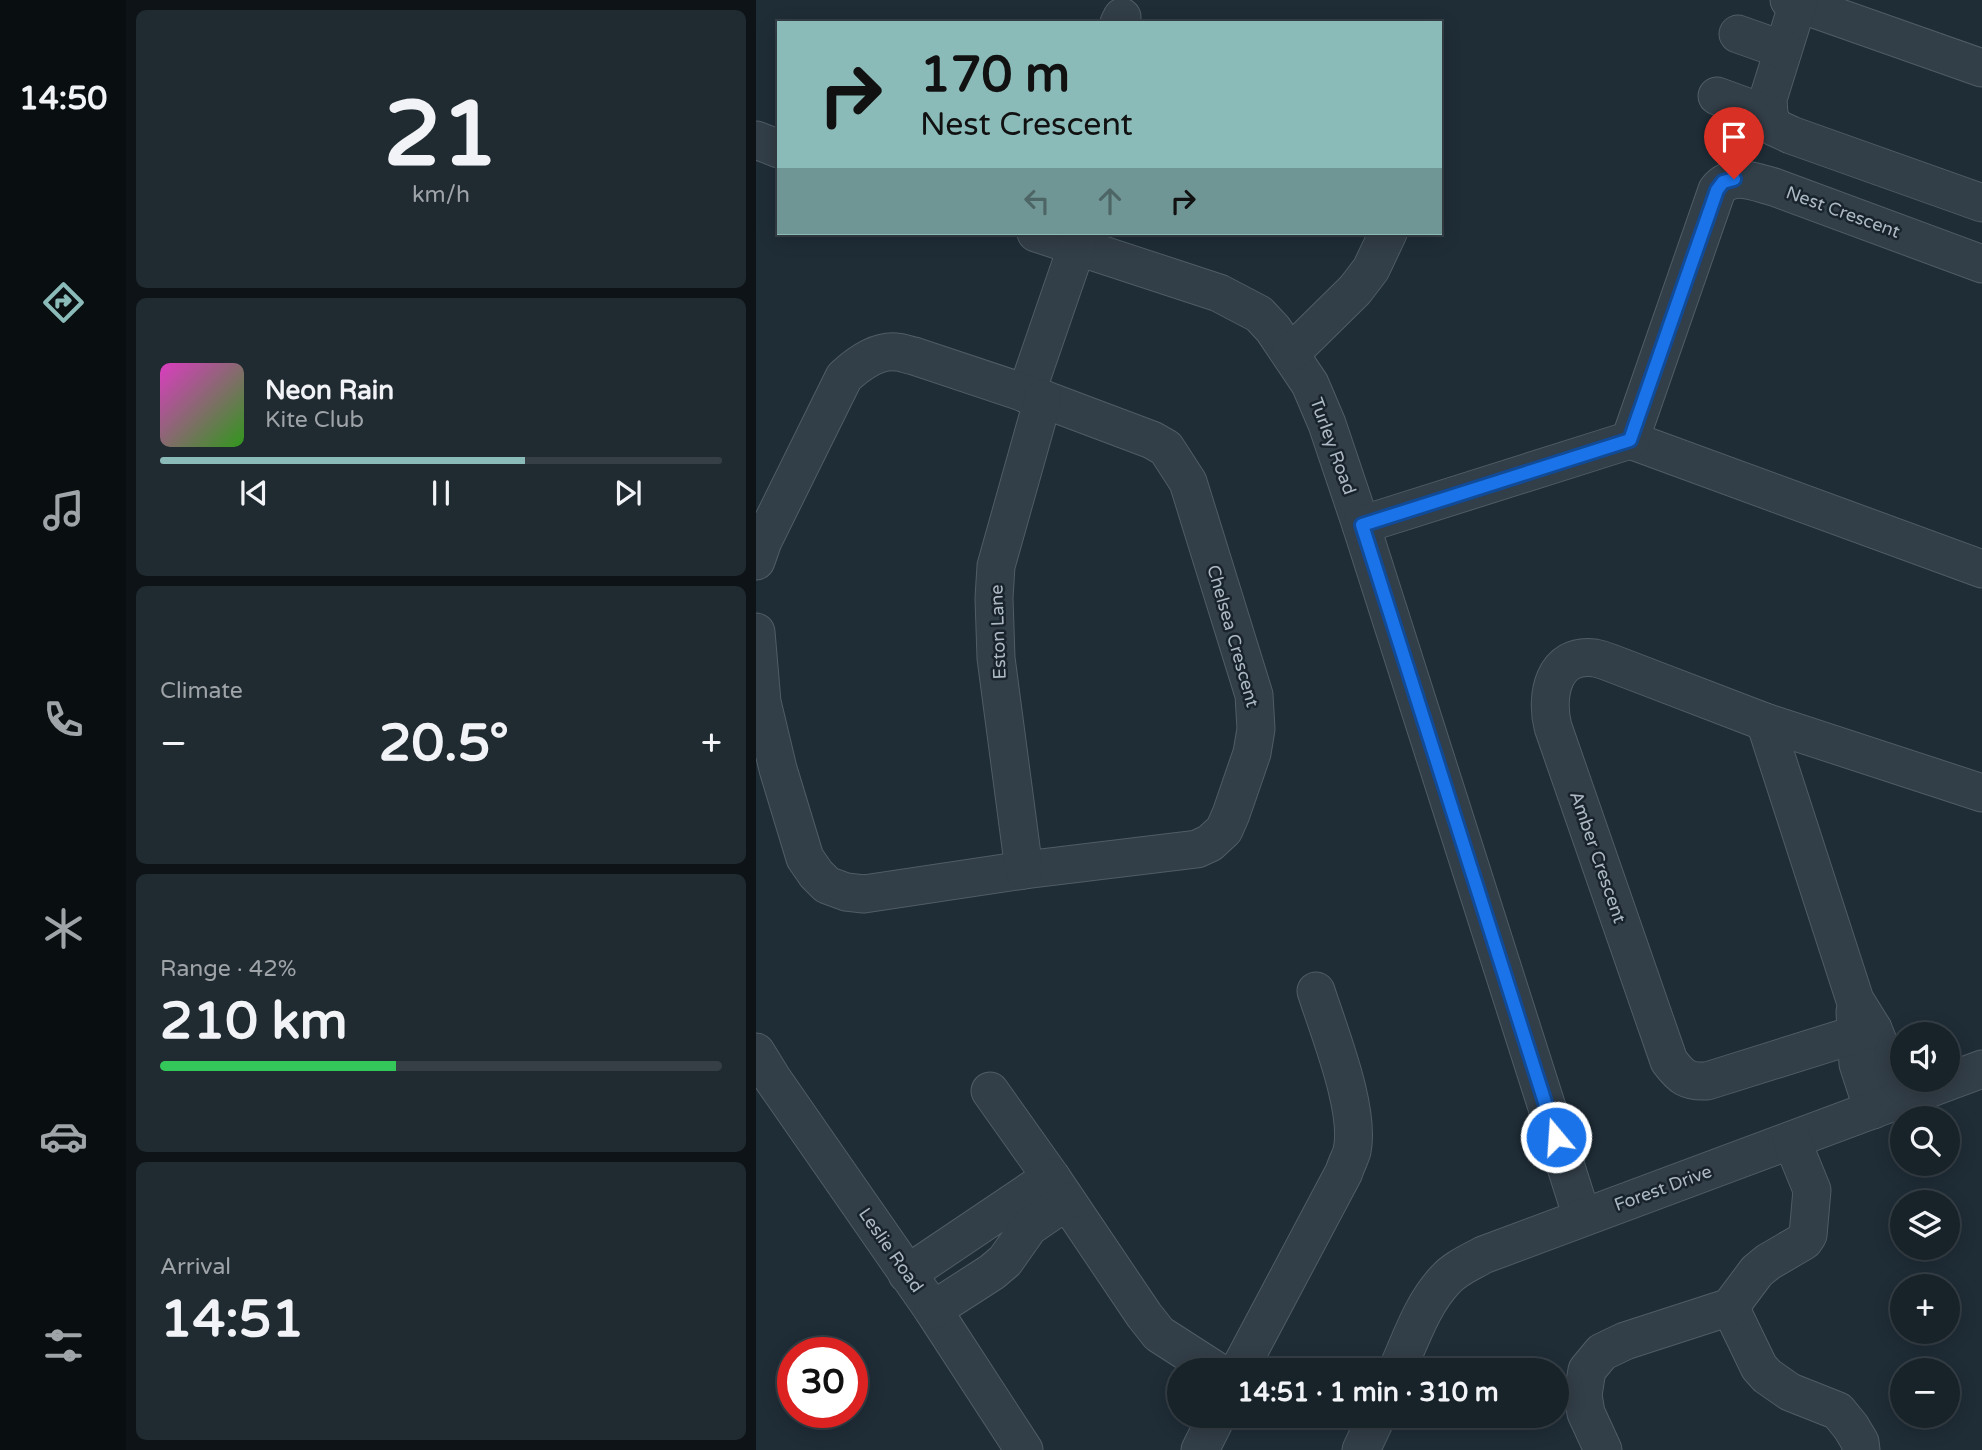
<!DOCTYPE html>
<html lang="en">
<head>
<meta charset="utf-8">
<style>
  body { margin:0; font-family:"Varela Round",sans-serif; background:#202a31; color:#f1f3f6; height:100vh; display:flex; flex-direction:column; font-size:26px; white-space:nowrap }
  * { box-sizing:border-box; margin:0 }
  p { font-size:23px; color:#9ea4a8 }
  .icon { flex:none; width:38px; height:38px; fill:none; stroke:currentColor; stroke-width:2; stroke-linecap:round; stroke-linejoin:round }
  .map { position:relative; flex:1; overflow:hidden }
  .side { display:flex; flex-direction:column; gap:10px; padding:10px; background:#0d1317; width:630px }
  .side>* { flex:none }
  .hud { position:absolute; left:21px; top:21px; width:665px; height:214px; border-radius:0px; box-shadow:0 4px 18px #0003,0 0 0 2px #363f46; background:#8bbbb9; color:#111; overflow:hidden }
  .buttons { position:absolute; left:1134px; top:1022px; display:grid; gap:14px }
  .buttons a { display:grid; place-items:center; width:70px; height:70px; border-radius:50%; background:#172229; box-shadow:0 4px 18px #0003,0 0 0 2px #363f46; font-size:35px }
  .speed { position:absolute; left:21px; top:1337px; display:flex; gap:14px; font-size:35px; font-weight:700; text-align:center }
  .speed>* { display:grid; place-content:center; width:91px; height:91px; border-radius:50%; background:#172229; box-shadow:0 4px 18px #0003,0 0 0 2px #363f46; line-height:1 }
  .speed .limit { border:10px solid #d22; background:#fff; color:#111 }
  .pin { position:absolute; display:grid; place-items:center; width:60px; height:60px; color:#fff; margin:-72px -30px; border-radius:50% 50% 50% 0; rotate:-45deg; box-shadow:0 0 7px #0007 }
  .pin .icon { rotate:45deg }
  .me { position:absolute; width:77px; margin:-38px; rotate:342deg; stroke-linejoin:round; filter:drop-shadow(0 0 5px #0008) }
  .turn { display:flex; align-items:center; gap:24px; height:147px; padding:0 28px; font-size:32px }
  .turn .icon { width:91px; height:91px; stroke-width:2.5 }
  .turn b { display:block; font-size:49px; line-height:60px }
  .lanes { display:flex; align-items:center; height:66px; padding:0 28px; background:#0003; justify-content:center; gap:35px; direction:ltr }
  .lanes .off { opacity:.35 }
  .big { font-size:52px; font-weight:800; line-height:1.1 }
  .side .tile { flex:1; display:flex; flex-direction:column; justify-content:center; gap:10px; min-width:0; padding:0 24px; border-radius:10px; background:#202a31 }
  .side .dial { align-items:center; gap:0 }
  .dial b { font-size:91px; line-height:1 }
  .song { display:flex; align-items:center; gap:21px }
  .cover { width:84px; height:84px; border-radius:10px; background:linear-gradient(135deg,hsl(310 70% 55%),hsl(110 70% 35%)) }
  .played { height:7px; border-radius:4px; background:linear-gradient(90deg,#8bbbb9 65%,#363f46 65%) }
  .keys { display:flex; justify-content:space-around; direction:ltr }
  .heat { display:flex; justify-content:space-between; align-items:center; font-size:38px; direction:ltr }
  .charge { height:10px; border-radius:5px; background:linear-gradient(90deg,#34c759 42%,#363f46 0) }
  .trip { position:absolute; left:411px; top:1358px; width:402px; height:70px; border-radius:35px; background:#172229; box-shadow:0 4px 18px #0003,0 0 0 2px #363f46; font-weight:800; line-height:70px; text-align:center }
  main { display:flex; flex:1; min-height:0 }
  .dock { display:flex; flex-direction:column; width:126px; justify-content:space-around; align-items:center; background:#090e10; color:#9ea4a8 }
  .dock .icon { width:49px; height:49px }
  .dock .on { color:#8bbbb9 }
  .dock b { font-size:32px; color:#f1f3f6 }
  .map>svg:first-child { display:block }
</style>
</head>
<body>
<main>
<nav class="dock">
<b>14:50</b>
<svg class="icon on" aria-label="directions" viewBox="0 0 24 24"><path d="M12 3l9 9-9 9-9-9zM9 14v-3h6M13 9l2 2-2 2"/></svg>
<svg class="icon" aria-label="music" viewBox="0 0 24 24"><path d="M9 18V5l10-2v13"/><circle cx="6" cy="18" r="3"/><circle cx="16" cy="16" r="3"/></svg>
<svg class="icon" aria-label="phone" viewBox="0 0 24 24"><path d="M5 4h4l2 5-3 2q2 4 5 5l2-3 5 2v4C11 20 4 13 5 4z"/></svg>
<svg class="icon" aria-label="climate" viewBox="0 0 24 24"><path d="M12 3v18M4 7l16 10M4 17L20 7"/></svg>
<svg class="icon" aria-label="car" viewBox="0 0 24 24"><path d="M5 17H2v-5l4-1 3-4h7l3 4 3 1v5h-3M9 17h6M6 11h13"/><circle cx="7" cy="17" r="2"/><circle cx="17" cy="17" r="2"/></svg>
<svg class="icon" aria-label="filters" viewBox="0 0 24 24"><path d="M4 7h16M4 17h16"/><circle cx="9" cy="7" r="2"/><circle cx="15" cy="17" r="2"/></svg>
</nav>
<section class="side">
<div class="tile dial"><b>21</b><p>km/h</p></div>
<div class="tile">
<div class="song"><i class="cover"></i><div><b>Neon Rain</b><p>Kite Club</p></div></div>
<div class="played"></div>
<div class="keys"><svg class="icon" aria-label="previous" viewBox="0 0 24 24"><path d="M18 5L8 12l10 7zM5 5v14"/></svg><svg class="icon" aria-label="pause" viewBox="0 0 24 24"><path d="M8 5v14M16 5v14"/></svg><svg class="icon" aria-label="next" viewBox="0 0 24 24"><path d="M6 5l10 7-10 7zM19 5v14"/></svg></div>
</div>
<div class="tile"><p>Climate</p>
<div class="heat"><a>−</a><b class="big">20.5°</b><a>+</a></div>
</div>
<div class="tile"><p>Range · 42%</p><b class="big">210 km</b><div class="charge"></div></div>
<div class="tile"><p>Arrival</p><b class="big">14:51</b></div>
</section>
<div class="map">
<svg width="1226" height="1450" viewBox="0 0 1226 1450">
  <rect width="100%" height="100%" fill="#1f2d37"/>
  <g fill="none" stroke-linecap="round" stroke-linejoin="round">
    <defs>
      <g id="minor">
        <polyline points="1033,0 1226,68"/>
        <polyline points="1042,3 1012,99 1013,115 1018,127 1035,135 1226,203"/>
        <polyline points="363,23 366,17"/>
        <polyline points="982,34 1027,50"/>
        <polyline points="961,96 1013,115"/>
        <polyline points="0,140 23,149"/>
        <polyline points="280,233 463,293 503,314 517,329 554,384 571,424 605,525 826,1217"/>
        <polyline points="534,354 599,290 615,269 632,233"/>
        <polyline points="270,394 321,246"/>
        <polyline points="874,440 1226,569"/>
        <path d="M 605,525 L 874,440 L 961,190 C 976,171 998,182 1018,187 L 1226,264"/>
        <path d="M 0,561 L 7,541 L 88,377 C 101,365 121,350 140,352 C 146,352 152,355 158,356 L 287,399 L 396,440 L 410,448 L 432,482 L 498,695 L 500,729 L 496,753 L 475,814 L 468,830 L 454,843 L 441,849 L 268,870 L 108,894 L 90,892 L 71,885 L 60,874 L 49,858 L 22,769 L 6,702 L 0,632"/>
        <polyline points="1009,722 1099,1000 1117,1029 1146,1100"/>
        <polyline points="268,870 240,658 238,598 240,566 287,399"/>
        <polyline points="1099,1012 1102,1064 1117,1110"/>
        <path d="M 1117,1029 L 951,1081 C 931,1082 925,1077 913,1061 L 797,727 C 789,696 797,652 839,658 C 844,659 850,661 855,663 L 1009,722 L 1226,793"/>
        <polyline points="0,1052 16,1078 177,1310 268,1450"/>
        <polyline points="234,1091 295,1177 388,1315 403,1334 459,1370"/>
        <polyline points="151,1274 295,1177"/>
        <polyline points="974,1307 1003,1367 1011,1376 1034,1392 1082,1411 1095,1427 1104,1442 1105,1450"/>
        <polyline points="177,1310 236,1272 249,1261 273,1227 311,1201"/>
        <path d="M 483,1370 L 588,1172 C 590,1165 594,1158 596,1151 C 605,1110 573,1032 560,991"/>
        <path d="M 641,1370 C 655,1339 666,1304 690,1279 C 700,1268 715,1262 727,1255 L 1226,1069"/>
        <polyline points="444,1450 461,1416"/>
        <polyline points="605,1450 621,1416"/>
        <polyline points="847,1450 830,1413 827,1395 831,1370 846,1352 869,1341 974,1307 1001,1271 1012,1262 1048,1241 1052,1235 1056,1190 1036,1141"/>
      </g>
    </defs>
    <use href="#minor" stroke="#505c66" stroke-width="39"/>
    <use href="#minor" stroke="#323e48" stroke-width="37"/>
  </g>
  <g fill="none" stroke-linecap="round" stroke-linejoin="round">
    <defs>
      <polyline id="route" points="800,1137 606,525 874,440 961,190 967,182 978,179"/>
    </defs>
    <use href="#route" stroke="#114b97" stroke-width="18"/>
    <use href="#route" stroke="#1a73e8" stroke-width="12"/>
  </g>
  <g text-anchor="middle" dominant-baseline="central" stroke-width="5" stroke-linejoin="round" paint-order="stroke">
    <g font-size="18" fill="#acb9c5" stroke="#18232c">
      <text transform="translate(1087 212) rotate(20)">Nest Crescent</text>
      <text transform="translate(577 446) rotate(70)">Turley Road</text>
      <text transform="translate(242 632) rotate(-92)">Eston Lane</text>
      <text transform="translate(477 636) rotate(74)">Chelsea Crescent</text>
      <text transform="translate(842 857) rotate(71)">Amber Crescent</text>
      <text transform="translate(907 1188) rotate(-20)">Forest Drive</text>
      <text transform="translate(135 1250) rotate(55)">Leslie Road</text>
    </g>
  </g>
</svg>
<div class="buttons">
<a><svg class="icon" aria-label="sound" viewBox="0 0 24 24"><path d="M4 9h4l5-4v14l-5-4H4zM17 9q2 3 0 6"/></svg></a>
<a><svg class="icon" aria-label="search" viewBox="0 0 24 24"><circle cx="10" cy="10" r="6"/><path d="M15 15l6 6"/></svg></a>
<a><svg class="icon" aria-label="layers" viewBox="0 0 24 24"><path d="M12 4l9 5-9 5-9-5zM3 14l9 5 9-5"/></svg></a>
<a>+</a>
<a>−</a>
</div>
<div class="speed"><div class="limit">30</div></div>
<div class="pin" style="left:978px;top:179px;background:#d93025"><svg class="icon" aria-label="arrive" viewBox="0 0 24 24"><path d="M6 21V4h12l-3 4 3 4H6"/></svg></div>
<svg class="me" style="left:800px;top:1137px" viewBox="-20 -20 40 40"><circle r="17" fill="#1a73e8" stroke="#fff" stroke-width="3"/><path d="M0-11L8 9 0 5-8 9z" fill="#fff"/></svg>
<div class="trip">14:51 · 1 min · 310 m</div>
<div class="hud">
<div class="turn"><svg class="icon" aria-label="right" viewBox="0 0 24 24"><path d="M7 20v-9h11M14 6l5 5-5 5"/></svg><div><b>170 m</b>Nest Crescent</div></div>
<div class="lanes"><svg class="icon off" aria-label="left" viewBox="0 0 24 24"><path d="M17 20v-9H6M10 6l-5 5 5 5"/></svg><svg class="icon off" aria-label="ahead" viewBox="0 0 24 24"><path d="M12 20V5M6 11l6-6 6 6"/></svg><svg class="icon" aria-label="right" viewBox="0 0 24 24"><path d="M7 20v-9h11M14 6l5 5-5 5"/></svg></div>
</div>
</div>
</main>
</body>
</html>
